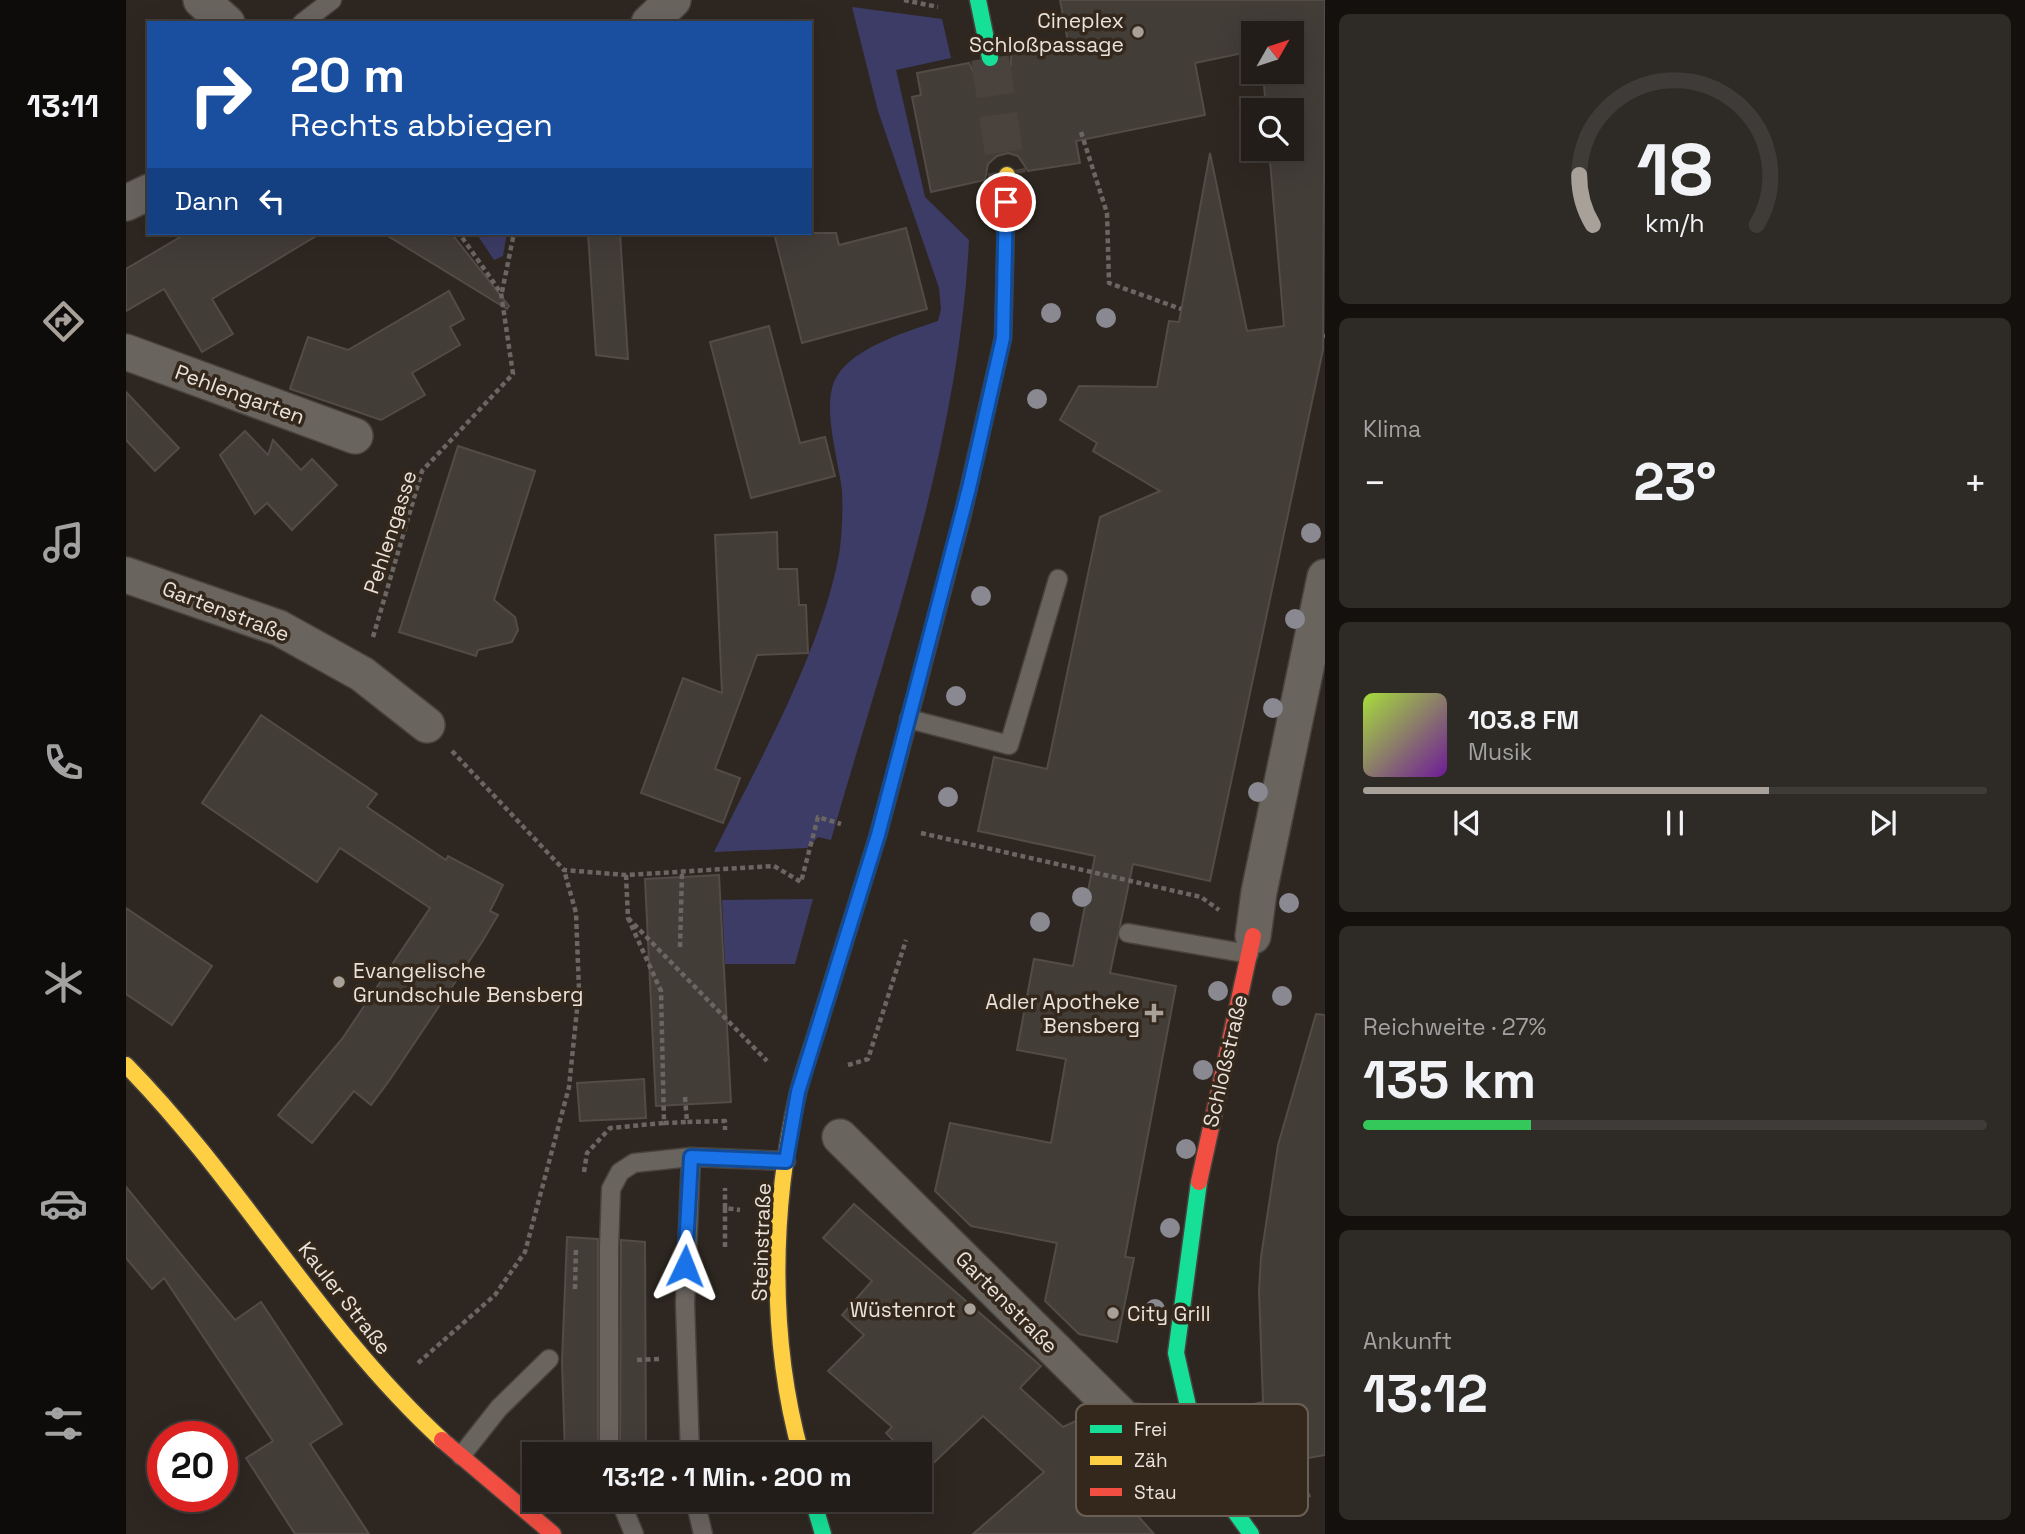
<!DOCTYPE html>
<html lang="de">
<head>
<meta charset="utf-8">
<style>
  body { margin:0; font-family:"Space Grotesk",sans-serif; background:#2e2a26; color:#f1f3f6; height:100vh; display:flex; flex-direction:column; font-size:26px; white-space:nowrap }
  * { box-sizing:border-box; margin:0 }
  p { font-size:23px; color:#a2a2a2 }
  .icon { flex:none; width:38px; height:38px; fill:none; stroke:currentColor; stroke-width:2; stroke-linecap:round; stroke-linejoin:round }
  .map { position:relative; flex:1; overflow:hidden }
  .drawer { display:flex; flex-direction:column; gap:14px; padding:14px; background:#13100e; width:700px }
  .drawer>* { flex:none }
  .hud { position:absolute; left:21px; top:21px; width:665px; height:214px; border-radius:0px; box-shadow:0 7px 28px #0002,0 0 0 2px #3f3b38; background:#1a4fa0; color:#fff; overflow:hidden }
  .needle { width:46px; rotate:51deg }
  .tools { position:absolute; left:1115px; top:21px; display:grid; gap:14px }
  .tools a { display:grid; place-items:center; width:63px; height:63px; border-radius:0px; background:#221d19; box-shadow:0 7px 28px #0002,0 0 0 2px #3f3b38; font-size:35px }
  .speed { position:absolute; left:21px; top:1421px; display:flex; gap:14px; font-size:35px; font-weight:700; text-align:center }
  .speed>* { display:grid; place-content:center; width:91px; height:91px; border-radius:50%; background:#221d19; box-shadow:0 7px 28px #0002,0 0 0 2px #3f3b38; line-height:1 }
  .speed .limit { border:10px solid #d22; background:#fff; color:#111 }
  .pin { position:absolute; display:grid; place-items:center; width:60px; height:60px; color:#fff; margin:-30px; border:4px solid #fff; border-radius:50%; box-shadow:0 2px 7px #0007 }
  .me { position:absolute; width:77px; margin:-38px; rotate:2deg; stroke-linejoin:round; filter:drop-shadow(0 0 5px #0008) }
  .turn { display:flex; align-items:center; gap:24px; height:147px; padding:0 28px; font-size:32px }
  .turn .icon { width:91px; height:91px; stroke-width:2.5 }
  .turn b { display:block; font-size:49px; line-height:60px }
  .then { display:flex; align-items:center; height:66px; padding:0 28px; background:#0003; gap:14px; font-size:26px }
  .big { font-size:52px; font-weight:800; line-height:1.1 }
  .drawer .widget { flex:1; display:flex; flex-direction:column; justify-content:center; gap:10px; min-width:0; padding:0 24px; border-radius:10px; background:#2e2a26 }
  .drawer .dial { align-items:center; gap:0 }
  .dial svg { height:182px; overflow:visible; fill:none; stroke:#3f3b38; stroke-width:7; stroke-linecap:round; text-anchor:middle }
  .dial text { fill:#f1f3f6; stroke:none }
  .song { display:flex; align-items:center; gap:21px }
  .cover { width:84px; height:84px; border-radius:10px; background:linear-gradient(135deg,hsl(80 70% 55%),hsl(280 70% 35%)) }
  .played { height:7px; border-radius:4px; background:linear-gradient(90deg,#a8a199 65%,#3f3b38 65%) }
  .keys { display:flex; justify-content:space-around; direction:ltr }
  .heat { display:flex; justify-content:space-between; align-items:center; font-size:38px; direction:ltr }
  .charge { height:10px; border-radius:5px; background:linear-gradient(90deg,#34c759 27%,#3f3b38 0) }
  .trip { position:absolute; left:396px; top:1442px; width:410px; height:70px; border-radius:0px; background:#221d19; box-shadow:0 7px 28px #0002,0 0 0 2px #3f3b38; font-weight:800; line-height:70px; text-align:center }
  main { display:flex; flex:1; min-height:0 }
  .menu { display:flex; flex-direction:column; width:126px; justify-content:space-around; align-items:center; background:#0e0c0a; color:#a2a2a2 }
  .menu .icon { width:49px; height:49px }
  .menu .selected { color:#a8a199 }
  .menu b { font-size:32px; color:#f1f3f6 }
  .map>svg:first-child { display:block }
</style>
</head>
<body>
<main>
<nav class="menu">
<b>13:11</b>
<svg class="icon selected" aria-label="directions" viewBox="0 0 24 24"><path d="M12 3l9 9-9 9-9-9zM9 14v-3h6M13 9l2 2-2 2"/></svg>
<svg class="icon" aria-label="music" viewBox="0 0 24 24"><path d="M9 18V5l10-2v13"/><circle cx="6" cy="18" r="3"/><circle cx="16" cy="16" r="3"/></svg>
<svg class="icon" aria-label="phone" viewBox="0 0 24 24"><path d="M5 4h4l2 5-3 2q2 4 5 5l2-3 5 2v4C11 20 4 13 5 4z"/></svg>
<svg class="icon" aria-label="climate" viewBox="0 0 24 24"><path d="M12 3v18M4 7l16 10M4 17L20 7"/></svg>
<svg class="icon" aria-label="car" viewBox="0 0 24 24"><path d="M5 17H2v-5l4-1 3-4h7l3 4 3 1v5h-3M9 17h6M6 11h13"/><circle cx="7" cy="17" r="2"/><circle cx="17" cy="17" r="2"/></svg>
<svg class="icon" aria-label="filters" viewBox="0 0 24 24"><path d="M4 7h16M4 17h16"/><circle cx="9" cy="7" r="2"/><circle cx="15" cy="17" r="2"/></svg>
</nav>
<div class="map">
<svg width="1199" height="1534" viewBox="0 0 1199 1534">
  <rect width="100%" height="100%" fill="#2e2721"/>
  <g fill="#3d3c67">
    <path d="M 726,7 L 816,19 L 825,58 L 770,70 L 799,197 L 843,240 C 833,446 761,643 705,840 L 692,837 L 681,848 L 588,852 C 634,759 693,657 713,555 C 716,536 717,510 716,491 C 713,461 694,403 711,376 C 730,346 781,332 812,321 L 815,309 L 813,288 L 752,111 Z"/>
    <polygon points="350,233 381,233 377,256 368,260"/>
    <polygon points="687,899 669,964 599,964 596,900"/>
  </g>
  <g fill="#433d38" stroke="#524b46" stroke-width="2">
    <polygon points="934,0 1199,0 1197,350 1084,881 1007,864 984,973 1050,986 999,1257 1008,1258 991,1342 953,1334 919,1301 931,1243 845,1226 809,1191 824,1123 925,1143 940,1059 891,1050 908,959 947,966 969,856 852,831 868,757 921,769 974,517 1034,491 967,451 971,443 934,420 953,386 1031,387 1043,321 1053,322 1084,153 1121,331 1158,326 1143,149 1166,149 1166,110 1140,110 1137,72 1166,72 1166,33 1127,33 1127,51 1069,63 1079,115 950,141 954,163 902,171 892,156 882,153 871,156 862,164 859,180 805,192 786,97 795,95 791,73 843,63 848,73 857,78 868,79 879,74 885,64 885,53 942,42"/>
    <polygon points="780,228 801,309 676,343 648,233 710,233 713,245"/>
    <polygon points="61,233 195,233 86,299 107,334 76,352 38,289 0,311 0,269"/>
    <polygon points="257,233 325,233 383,306 381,309"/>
    <polygon points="462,233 494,233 502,359 470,355"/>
    <polygon points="323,291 338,319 324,327 334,345 286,373 299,395 255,420 164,389 182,337 222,350"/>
    <polygon points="643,326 674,443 699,437 709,476 625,498 584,342"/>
    <polygon points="0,392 53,448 29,471 0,440"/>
    <polygon points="119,431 142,455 147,440 175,470 186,459 211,485 166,530 141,503 129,514 94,455"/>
    <polygon points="332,446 409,471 368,600 389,617 392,630 386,642 352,650 350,656 273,632"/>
    <polygon points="651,532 652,569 671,569 673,605 680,605 682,653 631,655 589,769 614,778 597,823 515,793 557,678 596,693 589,535"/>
    <polygon points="135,715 251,794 241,807 320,860 322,856 377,885 364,911 372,915 356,942 263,1081 245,1105 228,1091 186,1143 152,1115 216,1039 304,908 214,848 191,882 76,803"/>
    <polygon points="593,875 605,1102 530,1106 519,879"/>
    <polygon points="0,908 86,966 46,1025 0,994"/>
    <polygon points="1190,1014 1199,1015 1199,1455 1166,1461 1184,1496 1152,1511 1138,1482 1127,1404 1137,1402 1133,1291 1135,1257 1152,1145"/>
    <polygon points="518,1079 520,1118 454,1121 451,1083"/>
    <polygon points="0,1187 109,1320 135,1302 216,1424 184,1444 243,1534 169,1534 120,1458 147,1441 38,1278 26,1289 0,1258"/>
    <polygon points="728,1204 915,1366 894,1388 937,1427 965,1414 968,1417 993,1469 980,1480 1028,1534 847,1534 918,1472 857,1416 798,1472 793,1466 793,1454 781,1454 760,1433 766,1427 702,1371 738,1335 716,1315 746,1281 697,1238"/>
    <polygon points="441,1237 472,1239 472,1454 439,1454 436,1361"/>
    <polygon points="495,1240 519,1242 520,1454 494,1454"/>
  </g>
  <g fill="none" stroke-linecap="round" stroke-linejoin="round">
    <polyline stroke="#4a433d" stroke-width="38" stroke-dasharray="38 19" stroke-linecap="butt" points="864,58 881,175"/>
    <defs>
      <g id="lane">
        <polyline points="176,23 206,0"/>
        <polyline points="783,719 883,745 932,579"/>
        <polyline points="1002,933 1123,954"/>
        <polyline points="483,1454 483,1248 485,1189 494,1172 508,1163 565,1157 660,1161"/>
        <polyline points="564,1454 559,1303 565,1157"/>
        <polyline points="335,1456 373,1408 423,1359"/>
        <polyline points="494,1500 508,1534"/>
        <polyline points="569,1500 577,1534"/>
      </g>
      <g id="street">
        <polyline points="75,0 101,23"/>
        <polyline points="523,23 547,0"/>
        <polyline points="0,203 23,192"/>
        <polyline points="0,352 229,436"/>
        <polyline points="0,575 153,628 236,674 301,725"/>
        <polyline points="1127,936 1133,892 1199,577"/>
        <polyline points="714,1137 1000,1420 1067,1428"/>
      </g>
      <g id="fast">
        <polyline points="852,0 864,58"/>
        <polyline points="694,1021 752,835 774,753"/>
        <polyline points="1073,1182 1050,1353 1067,1428 1102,1502 1125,1534"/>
        <polyline points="687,1500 697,1534"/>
      </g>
      <g id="slow">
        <polyline points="878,304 881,175"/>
        <path d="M 0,1065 C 115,1182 195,1329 316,1440"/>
        <path d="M 675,1454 C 643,1339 645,1209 672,1093 C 678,1068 687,1045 694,1021"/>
      </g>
      <g id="jam">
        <polyline points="774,753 837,513 877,338 878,304"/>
        <polyline points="1073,1182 1127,936"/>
        <polyline points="316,1440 427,1534"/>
      </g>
    </defs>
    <use href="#lane" stroke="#48423c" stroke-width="21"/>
    <use href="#street" stroke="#48423c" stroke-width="38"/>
    <use href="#fast" stroke="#48423c" stroke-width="19"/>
    <use href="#slow" stroke="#48423c" stroke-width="19"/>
    <use href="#jam" stroke="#48423c" stroke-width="19"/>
    <g stroke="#6b6661" stroke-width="4.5" stroke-dasharray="5 3.5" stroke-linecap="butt">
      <polyline points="778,0 812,7"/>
      <polyline points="955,132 981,213 983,283 1055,309"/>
      <polyline points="376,292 388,233"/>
      <polyline points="1198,336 1199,336"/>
      <polyline points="247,637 296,471 387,374 375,293 333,233"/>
      <polyline points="326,751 438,870 500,875 648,866 675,882 692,817 715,824"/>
      <polyline points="795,833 1075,897 1093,910"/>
      <polyline points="500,875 502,918 535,991 538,1123 561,1122"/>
      <polyline points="502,918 641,1061"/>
      <polyline points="554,947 556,872"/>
      <polyline points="722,1065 742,1059 780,940"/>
      <polyline points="559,1097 561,1122 599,1121 599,1130"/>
      <polyline points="458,1172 461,1153 484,1128 538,1123"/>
      <polyline points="599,1208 599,1188"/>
      <polyline points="599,1247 599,1208 614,1210"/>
      <polyline points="449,1289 450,1247"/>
      <polyline points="511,1360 533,1359"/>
      <polyline points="292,1363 369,1295 399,1252 443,1087 453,990 450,913 438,870"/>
    </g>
    <use href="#lane" stroke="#6a645f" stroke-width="18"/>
    <use href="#street" stroke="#6a645f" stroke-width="35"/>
    <use href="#fast" stroke="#16e098" stroke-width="16"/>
    <use href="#slow" stroke="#ffcf43" stroke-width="16"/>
    <use href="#jam" stroke="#f24e42" stroke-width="16"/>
  </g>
  <g fill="#8a8891">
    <circle cx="925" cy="313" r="10"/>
    <circle cx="980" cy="318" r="10"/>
    <circle cx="911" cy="399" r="10"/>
    <circle cx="1185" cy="533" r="10"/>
    <circle cx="855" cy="596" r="10"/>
    <circle cx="1169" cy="619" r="10"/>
    <circle cx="830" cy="696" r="10"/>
    <circle cx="1147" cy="708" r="10"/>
    <circle cx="1132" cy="792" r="10"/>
    <circle cx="822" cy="797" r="10"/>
    <circle cx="956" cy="897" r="10"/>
    <circle cx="1163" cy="903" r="10"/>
    <circle cx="914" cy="922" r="10"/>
    <circle cx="1092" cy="991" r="10"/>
    <circle cx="1156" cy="996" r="10"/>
    <circle cx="1077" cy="1070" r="10"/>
    <circle cx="1060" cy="1149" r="10"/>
    <circle cx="1044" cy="1228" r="10"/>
    <circle cx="1029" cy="1309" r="10"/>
  </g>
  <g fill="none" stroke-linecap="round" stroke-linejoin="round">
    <defs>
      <polyline id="route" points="559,1266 565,1157 660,1161 672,1092 752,835 843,488 877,338 880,202"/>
    </defs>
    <use href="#route" stroke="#114b97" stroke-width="18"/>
    <use href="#route" stroke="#1a73e8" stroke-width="12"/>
  </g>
  <g fill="#a8a199" stroke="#34271b" stroke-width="2.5">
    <circle cx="1012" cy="32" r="7"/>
    <circle cx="213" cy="982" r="7"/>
    <path d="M1024.5 1002.5h7v7h7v7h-7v7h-7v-7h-7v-7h7z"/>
    <circle cx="844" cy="1309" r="7"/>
    <circle cx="987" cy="1313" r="7"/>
  </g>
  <g text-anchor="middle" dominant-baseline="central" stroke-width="7" stroke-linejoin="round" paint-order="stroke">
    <g font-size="21" fill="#eae2da" stroke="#34271b" text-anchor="end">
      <text x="998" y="20">Cineplex<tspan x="998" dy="24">Schloßpassage</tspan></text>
      <text x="227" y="970" text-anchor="start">Evangelische<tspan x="227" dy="24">Grundschule Bensberg</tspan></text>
      <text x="1014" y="1001">Adler Apotheke<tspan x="1014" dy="24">Bensberg</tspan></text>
      <text x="830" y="1309">Wüstenrot</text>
      <text x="1001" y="1313" text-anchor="start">City Grill</text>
    </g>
    <g font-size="21" fill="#eae2da" stroke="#34271b">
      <text transform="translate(114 394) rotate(20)">Pehlengarten</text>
      <text transform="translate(264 532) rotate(-72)">Pehlengasse</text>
      <text transform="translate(100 611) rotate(21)">Gartenstraße</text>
      <text transform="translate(1099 1061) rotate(-77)">Schloßstraße</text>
      <text transform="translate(635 1242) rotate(-88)">Steinstraße</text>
      <text transform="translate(219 1298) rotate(52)">Kauler Straße</text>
      <text transform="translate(881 1302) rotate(45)">Gartenstraße</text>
    </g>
  </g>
  <rect x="950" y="1404" width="232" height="112" rx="10" fill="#34271b" stroke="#6b5f54" stroke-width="2"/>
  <rect x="964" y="1425" width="32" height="8" fill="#16e098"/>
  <rect x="964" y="1456" width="32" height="9" fill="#ffcf43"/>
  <rect x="964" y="1488" width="32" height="8" fill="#f24e42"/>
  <g font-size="19" fill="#eae2da">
    <text x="1008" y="1436">Frei</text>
    <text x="1008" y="1467">Zäh</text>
    <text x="1008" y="1499">Stau</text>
  </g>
</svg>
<div class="tools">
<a><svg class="needle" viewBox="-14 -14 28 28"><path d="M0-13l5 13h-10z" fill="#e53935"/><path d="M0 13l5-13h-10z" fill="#a2a2a2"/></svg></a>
<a><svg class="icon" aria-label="search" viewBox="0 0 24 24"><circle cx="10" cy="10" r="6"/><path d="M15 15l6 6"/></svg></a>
</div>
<div class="speed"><div class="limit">20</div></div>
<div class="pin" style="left:880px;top:202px;background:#d93025"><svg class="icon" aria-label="arrive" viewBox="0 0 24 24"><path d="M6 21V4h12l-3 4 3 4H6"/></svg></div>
<svg class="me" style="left:559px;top:1266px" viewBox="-20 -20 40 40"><path d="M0-17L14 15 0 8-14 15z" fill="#1a73e8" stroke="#fff" stroke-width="4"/></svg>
<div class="trip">13:12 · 1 Min. · 200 m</div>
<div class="hud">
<div class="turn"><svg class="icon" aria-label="right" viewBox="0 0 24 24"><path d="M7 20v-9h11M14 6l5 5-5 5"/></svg><div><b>20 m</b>Rechts abbiegen</div></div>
<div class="then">Dann<svg class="icon" aria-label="left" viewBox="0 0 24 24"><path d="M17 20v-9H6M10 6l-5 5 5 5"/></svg></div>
</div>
</div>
<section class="drawer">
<div class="widget dial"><svg viewBox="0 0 100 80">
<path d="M14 69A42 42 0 1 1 86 69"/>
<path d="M14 69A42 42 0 0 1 8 47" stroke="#a8a199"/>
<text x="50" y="56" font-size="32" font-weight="700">18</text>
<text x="50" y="72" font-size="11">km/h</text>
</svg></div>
<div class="widget"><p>Klima</p>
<div class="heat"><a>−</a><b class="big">23°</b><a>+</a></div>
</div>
<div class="widget">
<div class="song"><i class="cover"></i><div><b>103.8 FM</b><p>Musik</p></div></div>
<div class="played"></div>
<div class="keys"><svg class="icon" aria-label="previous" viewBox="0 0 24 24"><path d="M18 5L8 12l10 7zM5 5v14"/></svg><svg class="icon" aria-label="pause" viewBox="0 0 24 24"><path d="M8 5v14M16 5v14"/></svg><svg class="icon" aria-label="next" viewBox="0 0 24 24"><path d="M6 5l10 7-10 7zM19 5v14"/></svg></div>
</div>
<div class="widget"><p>Reichweite · 27%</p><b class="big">135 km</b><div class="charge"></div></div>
<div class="widget"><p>Ankunft</p><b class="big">13:12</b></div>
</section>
</main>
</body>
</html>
